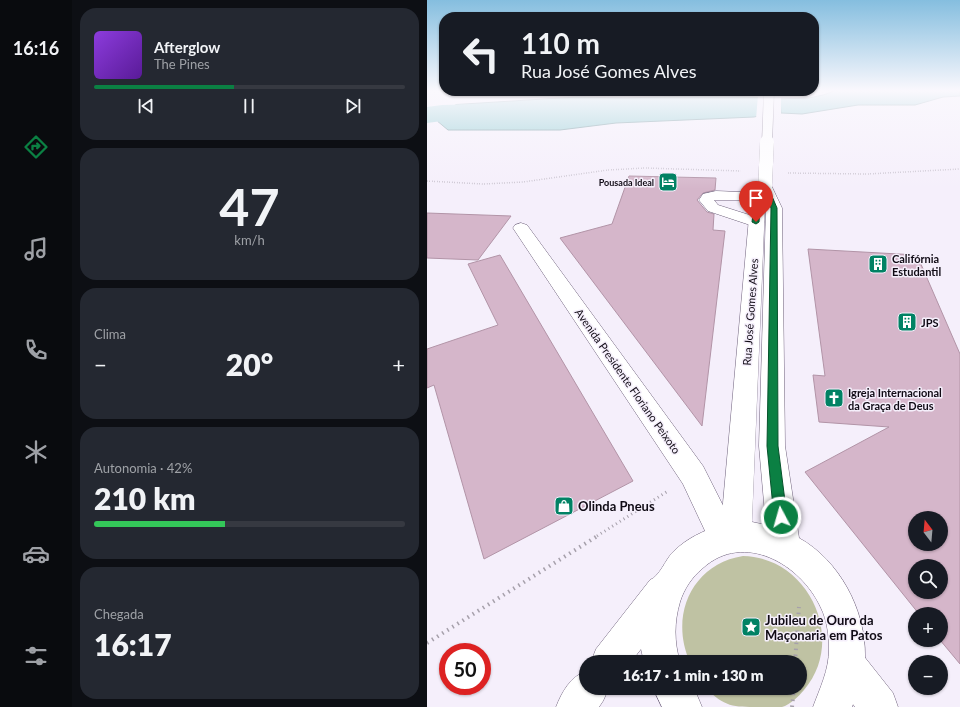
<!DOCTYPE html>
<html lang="pt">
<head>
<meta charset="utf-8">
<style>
  body { margin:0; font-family:Lato,sans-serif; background:#242831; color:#f1f3f6; height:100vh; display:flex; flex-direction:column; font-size:15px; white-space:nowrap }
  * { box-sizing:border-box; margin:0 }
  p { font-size:13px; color:#9ea1a6 }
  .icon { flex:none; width:22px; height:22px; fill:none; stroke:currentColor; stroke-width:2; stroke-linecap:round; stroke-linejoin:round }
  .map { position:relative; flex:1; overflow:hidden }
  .details { display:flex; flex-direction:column; gap:8px; padding:8px; background:#0d0f14; width:355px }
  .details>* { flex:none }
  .hud { position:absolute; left:12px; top:12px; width:380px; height:84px; border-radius:16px; box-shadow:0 1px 3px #0004; background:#171b24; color:#f1f3f6; overflow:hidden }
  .needle { width:26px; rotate:344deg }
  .controls { position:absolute; left:481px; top:511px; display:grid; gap:8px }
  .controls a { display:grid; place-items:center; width:40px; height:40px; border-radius:50%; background:#171b24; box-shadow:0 1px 3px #0004; font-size:20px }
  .speed { position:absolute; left:12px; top:643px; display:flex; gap:8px; font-size:20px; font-weight:700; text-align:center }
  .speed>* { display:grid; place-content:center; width:52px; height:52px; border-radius:50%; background:#171b24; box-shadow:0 1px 3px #0004; line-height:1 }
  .speed .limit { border:6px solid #d22; background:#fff; color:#111 }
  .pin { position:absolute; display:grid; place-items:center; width:34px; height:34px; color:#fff; margin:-41px -17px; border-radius:50% 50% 50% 0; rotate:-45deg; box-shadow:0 0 4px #0007 }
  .pin .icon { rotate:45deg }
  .me { position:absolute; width:44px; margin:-22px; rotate:354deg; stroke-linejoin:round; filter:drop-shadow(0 0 3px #0008) }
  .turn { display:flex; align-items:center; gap:14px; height:84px; padding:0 16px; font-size:18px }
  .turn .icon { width:52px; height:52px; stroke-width:2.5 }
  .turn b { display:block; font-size:28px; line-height:34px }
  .big { font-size:30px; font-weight:800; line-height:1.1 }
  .details .tile { flex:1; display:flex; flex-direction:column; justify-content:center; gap:6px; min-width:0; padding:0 14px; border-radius:16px; background:#242831 }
  .details .dial { align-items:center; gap:0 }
  .dial b { font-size:52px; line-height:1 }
  .song { display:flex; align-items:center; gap:12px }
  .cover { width:48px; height:48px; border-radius:6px; background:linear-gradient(135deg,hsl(270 70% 55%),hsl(270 70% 35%)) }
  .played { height:4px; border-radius:2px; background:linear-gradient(90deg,#0b8043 45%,#363941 45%) }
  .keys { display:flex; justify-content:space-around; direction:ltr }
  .heat { display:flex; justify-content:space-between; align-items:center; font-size:22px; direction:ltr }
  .charge { height:6px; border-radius:3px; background:linear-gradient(90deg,#34c759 42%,#363941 0) }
  .trip { position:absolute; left:152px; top:655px; width:228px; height:40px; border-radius:20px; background:#171b24; box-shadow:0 1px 3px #0004; font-weight:800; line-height:40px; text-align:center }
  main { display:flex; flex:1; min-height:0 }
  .tabs { display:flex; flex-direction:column; width:72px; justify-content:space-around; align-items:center; background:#090b0e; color:#9ea1a6 }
  .tabs .icon { width:28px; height:28px }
  .tabs .selected { color:#0b8043 }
  .tabs b { font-size:18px; color:#f1f3f6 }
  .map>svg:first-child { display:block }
</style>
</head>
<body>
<main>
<nav class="tabs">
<b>16:16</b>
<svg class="icon selected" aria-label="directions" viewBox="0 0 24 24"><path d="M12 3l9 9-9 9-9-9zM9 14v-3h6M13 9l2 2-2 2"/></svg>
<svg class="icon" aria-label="music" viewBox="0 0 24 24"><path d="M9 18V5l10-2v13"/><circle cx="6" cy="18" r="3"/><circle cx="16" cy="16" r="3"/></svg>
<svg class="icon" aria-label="phone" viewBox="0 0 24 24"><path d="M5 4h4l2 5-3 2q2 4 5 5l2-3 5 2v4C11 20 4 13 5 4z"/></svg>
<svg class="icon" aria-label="climate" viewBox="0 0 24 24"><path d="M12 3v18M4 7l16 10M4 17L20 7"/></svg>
<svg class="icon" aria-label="car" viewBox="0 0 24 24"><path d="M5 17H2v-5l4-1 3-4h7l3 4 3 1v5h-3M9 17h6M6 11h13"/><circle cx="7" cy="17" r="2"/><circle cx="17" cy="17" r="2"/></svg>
<svg class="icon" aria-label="filters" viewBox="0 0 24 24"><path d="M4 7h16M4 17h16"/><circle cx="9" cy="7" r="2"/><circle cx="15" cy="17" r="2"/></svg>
</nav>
<section class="details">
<div class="tile">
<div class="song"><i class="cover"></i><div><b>Afterglow</b><p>The Pines</p></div></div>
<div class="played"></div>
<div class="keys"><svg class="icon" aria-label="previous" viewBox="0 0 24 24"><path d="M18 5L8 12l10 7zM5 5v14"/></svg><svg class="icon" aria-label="pause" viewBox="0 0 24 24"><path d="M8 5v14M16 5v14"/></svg><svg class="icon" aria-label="next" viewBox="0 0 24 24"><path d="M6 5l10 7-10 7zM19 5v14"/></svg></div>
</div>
<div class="tile dial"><b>47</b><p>km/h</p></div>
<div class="tile"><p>Clima</p>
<div class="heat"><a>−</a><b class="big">20°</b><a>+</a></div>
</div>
<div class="tile"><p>Autonomia · 42%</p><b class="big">210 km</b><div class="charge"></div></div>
<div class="tile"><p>Chegada</p><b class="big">16:17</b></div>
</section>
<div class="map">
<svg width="533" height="707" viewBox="0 0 533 707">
  <rect width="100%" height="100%" fill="#f5effb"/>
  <path fill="#bfc2a3" d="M 316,556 C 382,557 420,640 377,690 C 372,696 363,705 355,707 C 349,707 338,707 331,707 C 307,707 297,707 279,688 L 373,688 L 373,662 L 263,662 C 242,616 265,564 316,556 Z"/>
  <g fill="#90ccd2" stroke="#6a9299">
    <polygon points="410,90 533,90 533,96 516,97 488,105 431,105 375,114 354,113 353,99 382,98 396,95"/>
    <polygon points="287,95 341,98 340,114 327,117 189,123 133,130 21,130 9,120 21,105 150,97 199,98"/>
  </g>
  <g fill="#f5effb">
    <polygon points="331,95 354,97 354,115 329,119"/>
    <polygon points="15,103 30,103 9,123 4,121 0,122 0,117"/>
  </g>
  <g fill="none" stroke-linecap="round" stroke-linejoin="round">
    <polygon fill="#90ccd2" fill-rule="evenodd" points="93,103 103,105 107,111 103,117 93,119 15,121 0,123 0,107 15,105"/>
  </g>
  <g fill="#d5b6ca" stroke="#b294a7" fill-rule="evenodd">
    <polygon points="202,176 289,178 288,190 276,193 270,200 280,212 287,214 286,230 298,231 275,426 133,238 185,224"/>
    <polygon points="0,213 84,216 51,260 0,258"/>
    <path d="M 381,249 L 490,255 L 533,354 L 533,664 L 513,640 L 514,614 L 492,614 L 378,472 L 462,427 L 392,422 L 386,375 L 398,376 ZM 488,518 L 514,518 L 514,544 L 488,544 ZM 488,566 L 514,566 L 514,592 L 488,592 Z"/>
    <polygon points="73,255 206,481 57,559 7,385 0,388 0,349 71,325 41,264"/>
  </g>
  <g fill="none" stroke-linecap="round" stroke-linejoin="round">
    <defs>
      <g id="minor">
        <polygon points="289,191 340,193 342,196 340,199 335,200 287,200 291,205 335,219 337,222 335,225 329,227 281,211 272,200 276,194"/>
        <polygon points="94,223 100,225 276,466 313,539 309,550 298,554 287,550 256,484 86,228 88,225"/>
        <polygon points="419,645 432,650 466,693 471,707 428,707 406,676 401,663 406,650"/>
      </g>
      <g id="major">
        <path d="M 338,183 L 343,184 L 345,187 L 355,208 L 358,446 L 372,538 C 412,560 439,610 438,657 C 437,674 431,691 425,707 L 386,707 C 393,688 402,670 402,649 C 402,636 400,620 394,608 C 374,564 317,531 276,568 C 265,577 257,589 253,602 C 247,622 247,642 253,662 L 217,662 L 214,649 L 204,662 L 164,662 L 169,649 L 223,580 C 233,576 238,560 246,552 C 260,538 276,531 294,525 L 323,207 L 331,187 L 333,184 ZM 338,205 L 339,208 L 332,446 L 339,525 L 325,522 Z"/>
        <path d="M 159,671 L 159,688 L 182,688 L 176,701 L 172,707 L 129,707 C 135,692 143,677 159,671 Z"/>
        <polygon points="226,688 267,688 275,707 235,707"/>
      </g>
    </defs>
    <use href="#minor" stroke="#70637d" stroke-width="1"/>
    <use href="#major" stroke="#70637d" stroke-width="1"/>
    <g stroke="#a6a0ab" stroke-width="1.5" stroke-dasharray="0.5 2" stroke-linecap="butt">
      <polyline points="361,173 440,174 533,169"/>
      <polyline points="0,181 56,184 96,182 181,170 218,168 314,171"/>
    </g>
    <polyline stroke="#a6a0ab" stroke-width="3" stroke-dasharray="1 3.5" stroke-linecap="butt" points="170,536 241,491"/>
    <g stroke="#a6a0ab" stroke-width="4" stroke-dasharray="1.5 4.5" stroke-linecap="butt">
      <polyline points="0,643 172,535"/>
      <polyline points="368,662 372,607"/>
      <polyline points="365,707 367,688"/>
    </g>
    <use href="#minor" fill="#fff" fill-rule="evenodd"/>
    <use href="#major" fill="#fff" fill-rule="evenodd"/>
    <defs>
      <polyline id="major-bridge-far1" points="340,143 342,91"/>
      <polyline id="major-bridge" points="338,187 340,142"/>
    </defs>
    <use href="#major-bridge-far1" stroke="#70637d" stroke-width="11" stroke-linecap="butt"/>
    <use href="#major-bridge" stroke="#70637d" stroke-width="14" stroke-linecap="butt"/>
    <use href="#major-bridge-far1" stroke="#fff" stroke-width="10"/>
    <use href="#major-bridge" stroke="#fff" stroke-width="14"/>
  </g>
  <linearGradient id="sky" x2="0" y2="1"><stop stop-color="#85bedf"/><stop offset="0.48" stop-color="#faf8fd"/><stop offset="1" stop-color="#faf8fd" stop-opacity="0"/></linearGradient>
  <rect width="533" height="189" fill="url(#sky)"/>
  <polygon fill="#0b8043" stroke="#07532c" points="336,185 341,187 350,208 351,446 360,517 358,521 354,523 349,521 347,517 340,446 344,208 338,194 333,207 332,222 329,224 325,222 327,207"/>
  <defs>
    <symbol id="hotel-square" viewBox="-11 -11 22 22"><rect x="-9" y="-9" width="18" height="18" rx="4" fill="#018264" stroke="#f5effb"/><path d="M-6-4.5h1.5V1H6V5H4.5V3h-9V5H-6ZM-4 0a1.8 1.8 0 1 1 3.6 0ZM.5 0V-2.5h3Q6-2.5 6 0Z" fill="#fff"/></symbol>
    <symbol id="building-square" viewBox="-11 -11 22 22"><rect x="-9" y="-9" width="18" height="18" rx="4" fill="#018264" stroke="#f5effb"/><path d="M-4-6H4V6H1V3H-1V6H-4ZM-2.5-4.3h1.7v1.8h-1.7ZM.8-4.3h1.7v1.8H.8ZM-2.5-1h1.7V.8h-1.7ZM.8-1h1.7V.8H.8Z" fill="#fff"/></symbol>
    <symbol id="church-square" viewBox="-11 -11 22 22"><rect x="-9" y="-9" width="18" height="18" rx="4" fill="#018264" stroke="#f5effb"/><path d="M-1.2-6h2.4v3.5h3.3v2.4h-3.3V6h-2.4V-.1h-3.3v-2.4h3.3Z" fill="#fff"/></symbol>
    <symbol id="shop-square" viewBox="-11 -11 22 22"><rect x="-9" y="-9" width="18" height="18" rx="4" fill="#018264" stroke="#f5effb"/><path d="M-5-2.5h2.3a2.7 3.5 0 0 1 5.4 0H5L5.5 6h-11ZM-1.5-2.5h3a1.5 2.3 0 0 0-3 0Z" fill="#fff"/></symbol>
    <symbol id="sight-square" viewBox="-11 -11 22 22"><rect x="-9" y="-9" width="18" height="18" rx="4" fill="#018264" stroke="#f5effb"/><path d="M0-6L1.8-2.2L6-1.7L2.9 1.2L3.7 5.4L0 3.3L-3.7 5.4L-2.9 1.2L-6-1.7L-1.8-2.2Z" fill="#fff"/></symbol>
  </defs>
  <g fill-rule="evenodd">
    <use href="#hotel-square" x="230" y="171" width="22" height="22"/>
    <use href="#building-square" x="440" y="253" width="22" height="22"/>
    <use href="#building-square" x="469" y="311" width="22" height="22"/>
    <use href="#church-square" x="396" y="387" width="22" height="22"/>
    <use href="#shop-square" x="126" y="495" width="22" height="22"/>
    <use href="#sight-square" x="313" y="616" width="22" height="22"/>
  </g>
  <g text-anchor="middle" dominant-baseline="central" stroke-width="3" stroke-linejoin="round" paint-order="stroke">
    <g font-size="9" font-weight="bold" fill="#100b15" stroke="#f5effb" text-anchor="end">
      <text x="227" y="182">Pousada Ideal</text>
    </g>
    <g font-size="11" font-weight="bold" fill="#100b15" stroke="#f5effb" text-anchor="start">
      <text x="465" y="258">Califórnia<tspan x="465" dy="13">Estudantil</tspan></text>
      <text x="494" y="322">JPS</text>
      <text x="421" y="392">Igreja Internacional<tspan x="421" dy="13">da Graça de Deus</tspan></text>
    </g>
    <g font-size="11" fill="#100b15" stroke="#f5effb">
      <text transform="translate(323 312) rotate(-86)">Rua José Gomes Alves</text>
      <text transform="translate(201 381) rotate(55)">Avenida Presidente Floriano Peixoto</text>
    </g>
    <g font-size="13" font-weight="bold" fill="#100b15" stroke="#f5effb" text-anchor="start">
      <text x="151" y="506">Olinda Pneus</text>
      <text x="338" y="620">Jubileu de Ouro da<tspan x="338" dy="15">Maçonaria em Patos</tspan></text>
    </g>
  </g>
</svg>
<div class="controls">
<a><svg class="needle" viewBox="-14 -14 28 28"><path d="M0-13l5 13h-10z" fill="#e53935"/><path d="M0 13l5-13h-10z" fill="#9ea1a6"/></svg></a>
<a><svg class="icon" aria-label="search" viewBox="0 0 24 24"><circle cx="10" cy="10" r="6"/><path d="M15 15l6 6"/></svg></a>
<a>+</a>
<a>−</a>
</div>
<div class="speed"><div class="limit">50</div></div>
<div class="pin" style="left:329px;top:222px;background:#d93025"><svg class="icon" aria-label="arrive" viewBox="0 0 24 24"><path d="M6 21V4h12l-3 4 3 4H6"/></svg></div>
<svg class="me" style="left:354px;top:517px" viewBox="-20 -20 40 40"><circle r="17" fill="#0b8043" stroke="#fff" stroke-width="3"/><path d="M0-11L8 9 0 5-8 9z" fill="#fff"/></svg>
<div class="trip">16:17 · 1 min · 130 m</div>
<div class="hud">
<div class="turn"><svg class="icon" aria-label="left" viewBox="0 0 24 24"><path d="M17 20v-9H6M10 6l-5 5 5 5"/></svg><div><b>110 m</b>Rua José Gomes Alves</div></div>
</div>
</div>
</main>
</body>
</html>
